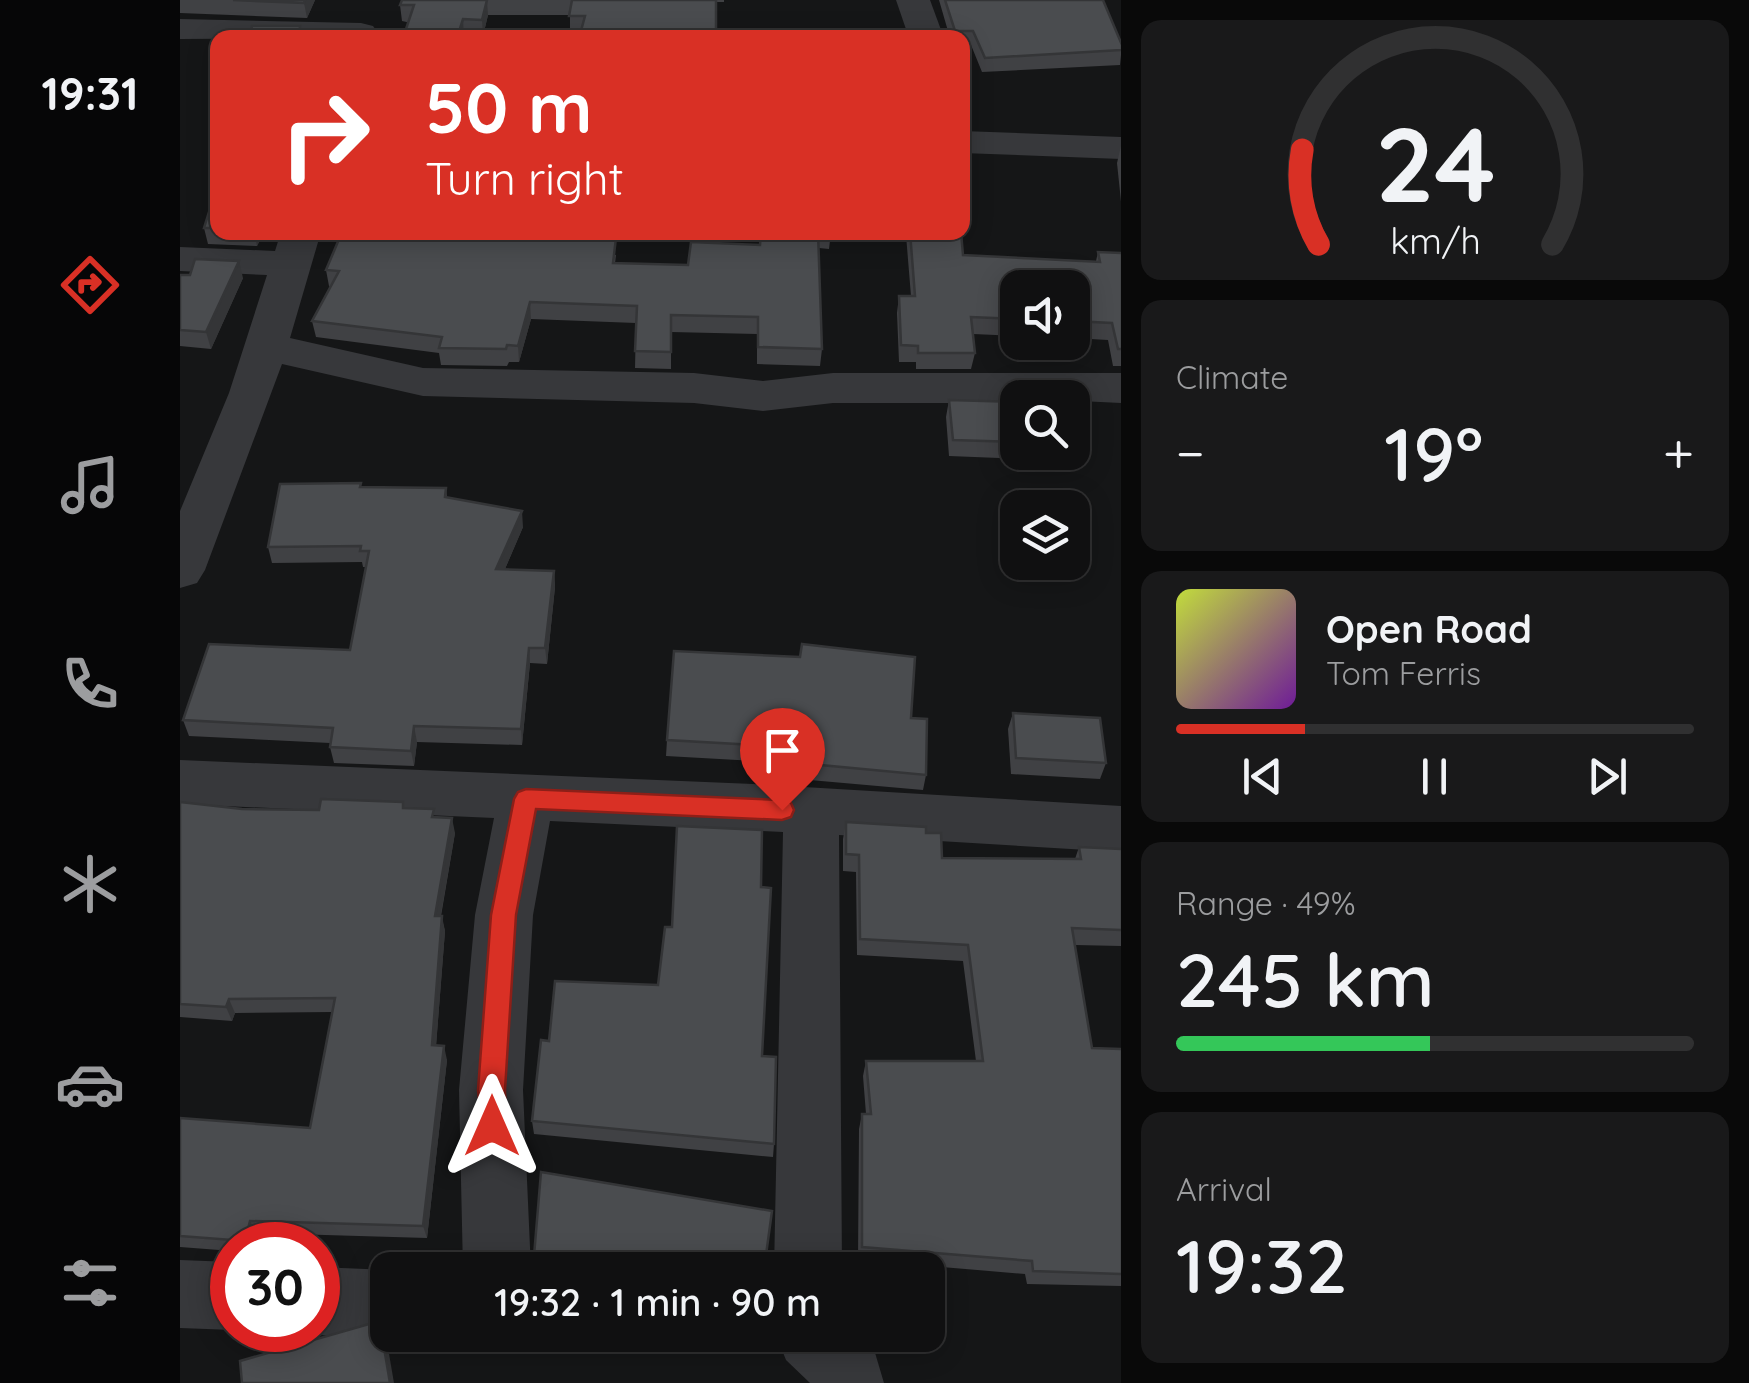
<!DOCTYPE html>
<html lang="en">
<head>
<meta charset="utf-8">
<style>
  body { margin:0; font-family:Quicksand,sans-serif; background:#19191a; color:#f1f3f6; height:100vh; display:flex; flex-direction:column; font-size:38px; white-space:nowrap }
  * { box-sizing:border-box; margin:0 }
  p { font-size:32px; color:#9c9d9f }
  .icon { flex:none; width:55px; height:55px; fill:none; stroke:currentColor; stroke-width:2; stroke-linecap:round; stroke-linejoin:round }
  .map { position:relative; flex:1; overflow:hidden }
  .drawer { display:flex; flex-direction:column; gap:20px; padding:20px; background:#090909; width:628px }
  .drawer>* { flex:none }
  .banner { position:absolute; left:30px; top:30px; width:760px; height:210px; border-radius:20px; box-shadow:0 5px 25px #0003,0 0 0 2px #303031; background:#d93025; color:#fff; overflow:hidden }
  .buttons { position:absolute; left:820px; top:270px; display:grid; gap:20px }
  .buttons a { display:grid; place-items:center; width:90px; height:90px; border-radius:20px; background:#101011; box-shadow:0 5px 25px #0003,0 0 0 2px #303031; font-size:50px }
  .speed { position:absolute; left:30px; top:1222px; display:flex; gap:20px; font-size:50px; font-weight:700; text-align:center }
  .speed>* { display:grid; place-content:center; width:130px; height:130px; border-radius:50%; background:#101011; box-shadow:0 5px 25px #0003,0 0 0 2px #303031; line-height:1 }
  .speed .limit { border:15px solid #d22; background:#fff; color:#111 }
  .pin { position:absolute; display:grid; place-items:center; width:85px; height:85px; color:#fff; margin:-102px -42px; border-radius:50% 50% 50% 0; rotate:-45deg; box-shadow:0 0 10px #0007 }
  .pin .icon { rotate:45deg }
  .me { position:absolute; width:110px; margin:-55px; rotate:0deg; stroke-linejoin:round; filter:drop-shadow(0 0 8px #0008) }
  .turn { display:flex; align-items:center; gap:35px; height:210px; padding:0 50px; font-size:45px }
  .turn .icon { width:130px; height:130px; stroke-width:2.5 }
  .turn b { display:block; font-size:70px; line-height:85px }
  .big { font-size:75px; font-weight:600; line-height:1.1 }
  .drawer .card { flex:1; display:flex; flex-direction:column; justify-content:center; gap:15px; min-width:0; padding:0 35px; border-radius:20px; background:#19191a }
  .drawer .dial { align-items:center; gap:0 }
  .dial svg { height:260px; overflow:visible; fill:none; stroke:#303031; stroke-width:7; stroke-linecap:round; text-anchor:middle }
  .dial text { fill:#f1f3f6; stroke:none }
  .song { display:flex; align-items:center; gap:30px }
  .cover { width:120px; height:120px; border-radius:15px; background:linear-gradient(135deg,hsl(70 70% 55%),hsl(280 70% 35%)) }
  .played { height:10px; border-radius:5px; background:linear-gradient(90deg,#d93025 25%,#303031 25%) }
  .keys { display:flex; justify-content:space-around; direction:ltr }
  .heat { display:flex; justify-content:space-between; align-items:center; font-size:55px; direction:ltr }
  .charge { height:15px; border-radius:8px; background:linear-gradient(90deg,#34c759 49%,#303031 0) }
  .trip { position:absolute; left:190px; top:1252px; width:575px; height:100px; border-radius:20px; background:#101011; box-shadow:0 5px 25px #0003,0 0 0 2px #303031; font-weight:600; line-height:100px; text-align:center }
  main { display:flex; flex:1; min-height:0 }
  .tabs { display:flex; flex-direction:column; width:180px; justify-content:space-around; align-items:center; background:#060607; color:#9c9d9f }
  .tabs .icon { width:70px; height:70px }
  .tabs .current { color:#d93025 }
  .tabs b { font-size:45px; color:#f1f3f6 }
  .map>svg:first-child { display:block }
</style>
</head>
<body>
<main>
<nav class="tabs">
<b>19:31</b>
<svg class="icon current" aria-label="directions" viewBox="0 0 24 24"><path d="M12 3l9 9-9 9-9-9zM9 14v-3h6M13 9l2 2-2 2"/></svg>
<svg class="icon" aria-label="music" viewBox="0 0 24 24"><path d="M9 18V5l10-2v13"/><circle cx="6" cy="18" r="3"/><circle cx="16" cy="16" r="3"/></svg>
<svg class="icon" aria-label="phone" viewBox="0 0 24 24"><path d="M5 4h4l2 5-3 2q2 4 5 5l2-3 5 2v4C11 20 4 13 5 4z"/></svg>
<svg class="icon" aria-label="climate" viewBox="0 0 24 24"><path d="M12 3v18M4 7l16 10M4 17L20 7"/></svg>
<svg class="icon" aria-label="car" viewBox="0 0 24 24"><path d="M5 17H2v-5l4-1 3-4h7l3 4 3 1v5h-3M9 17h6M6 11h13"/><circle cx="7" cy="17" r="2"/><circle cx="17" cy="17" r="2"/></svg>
<svg class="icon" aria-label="filters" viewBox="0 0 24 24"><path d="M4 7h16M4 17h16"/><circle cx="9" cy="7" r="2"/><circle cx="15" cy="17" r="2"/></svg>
</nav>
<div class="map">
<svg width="942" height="1383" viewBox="0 0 942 1383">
  <rect width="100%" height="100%" fill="#151617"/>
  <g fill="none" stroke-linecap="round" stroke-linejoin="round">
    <g fill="#37383b" fill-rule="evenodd">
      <polygon points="716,0 750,0 764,38 729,38"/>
      <polygon points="0,19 181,23 193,26 198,33 195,38 0,39"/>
      <polygon points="782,131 942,137 942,159 782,153"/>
      <polygon points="101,232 141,232 110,338 243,368 514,373 583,381 653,373 942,373 942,403 838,398 838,403 653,403 583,411 514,403 243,396 102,364 25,570 17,583 0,588 0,511 49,393 87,275 0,271 0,247 95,251"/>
      <polygon points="0,760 573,784 942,806 942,852 659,835 662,1270 594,1270 603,832 370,821 353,915 343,1090 351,1270 283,1270 279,1090 295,915 314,818 0,804"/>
      <polygon points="0,1260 52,1262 53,1330 0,1328"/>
      <polygon points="138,1267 209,1270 208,1335 216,1335 208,1338 138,1335 125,1330 138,1330"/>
      <polygon points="596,1335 681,1335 693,1346 704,1383 630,1383 606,1360"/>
    </g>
  </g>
  <g fill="#404144">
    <polygon points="0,0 135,0 127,18 0,13"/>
    <polygon points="222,0 544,0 544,2 536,2 400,33 390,32 390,15 308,15 303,36 285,35 222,21 220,5"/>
    <polygon points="759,0 923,0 942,45 940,65 802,72 791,45 782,45 782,38 770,38"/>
    <polygon points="941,146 942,146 942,211 937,163"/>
    <polygon points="38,183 38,232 91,232 89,242 79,242 77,246 28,244 24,228"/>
    <polygon points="162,232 359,232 359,236 436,255 435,263 508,265 580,245 581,232 651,232 649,249 639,248 642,349 640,366 577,364 577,334 491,332 491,369 455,368 456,323 351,319 339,362 329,362 327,366 261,365 259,353 136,337 132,321 150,287 149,286 146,270"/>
    <polygon points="718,232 781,232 783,255 916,261 918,252 942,253 942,366 933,366 928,340 892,338 892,288 838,288 838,336 793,334 795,353 791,369 736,369 736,362 719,362 717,313 719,296 731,296 726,235 718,235"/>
    <polygon points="0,275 63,278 31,349 0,346"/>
    <polygon points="769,400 838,402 838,452 848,452 846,459 769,456 766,417"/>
    <polygon points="182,487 266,488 267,497 343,527 325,569 374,571 375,587 367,664 350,663 342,745 237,742 234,766 154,763 150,747 150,743 9,736 3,720 170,650 186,567 183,567 182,562 92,563 88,547"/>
    <polygon points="833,713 926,763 920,779 831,774 828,729"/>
    <polygon points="731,718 746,775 743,790 607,778 609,763 486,756 487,740"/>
    <polygon points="0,802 62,809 139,810 223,802 224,808 256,817 275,833 261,916 265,931 256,1046 267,1060 247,1238 77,1233 74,1245 52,1245 52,1251 0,1247 0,1118 130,1128 152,1012 55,1013 52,1021 0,1017"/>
    <polygon points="666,822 746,833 762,858 895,859 899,847 942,849 942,946 895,945 912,1048 942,1049 942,1286 847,1284 845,1274 678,1260 679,1129 682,1114 686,1114 683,1076 686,1061 796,1061 783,961 677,955 676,872 663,871 663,839"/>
    <polygon points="581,887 582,1056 594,1144 593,1157 354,1134 352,1121 369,1041 478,985 492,927"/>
    <polygon points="361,1172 584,1270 429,1270 356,1267 354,1256"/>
  </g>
  <g fill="#343537">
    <polygon points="125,0 135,0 127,18 124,3"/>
    <polygon points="307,0 308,15 303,36 302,20"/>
    <polygon points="283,19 284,38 277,38"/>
    <polygon points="74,232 77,232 79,242 77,246"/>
    <polygon points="59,261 63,278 31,349 26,332"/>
    <polygon points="350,302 351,319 339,362 338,346"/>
    <polygon points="342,511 343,527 318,585 316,569"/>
    <polygon points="374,571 375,587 367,664 365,648"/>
    <polygon points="349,648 350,663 342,745 341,729"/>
    <polygon points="234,726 237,742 234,766 231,751"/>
    <polygon points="272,818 275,833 258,931 255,916"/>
    <polygon points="262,916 265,931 255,1059 252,1045"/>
    <polygon points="49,999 55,1013 52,1021 46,1007"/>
    <polygon points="264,1046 267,1060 247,1238 243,1226"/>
    <polygon points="70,1221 77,1233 74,1245 68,1245 65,1241"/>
    <polygon points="200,1324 207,1342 214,1383 210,1383"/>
  </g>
  <g fill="#4a4c4f" stroke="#343537" stroke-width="2.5">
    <polygon points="53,0 125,0 124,3"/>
    <polygon points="222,0 307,0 302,20 283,19 277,38 223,38 234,5 220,5"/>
    <polygon points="392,0 536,0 536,38 399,38 405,16 389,16"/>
    <polygon points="765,0 923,0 942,45 942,50 805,58 793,31 775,31"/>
    <polygon points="72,26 120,26 119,38 70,38"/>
    <polygon points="38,183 38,228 24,228"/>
    <polygon points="162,232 355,232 354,236 436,238 433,263 508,265 511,242 580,245 581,232 638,232 642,349 578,347 578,317 491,315 491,352 455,351 457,306 350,302 338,346 327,345 326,349 259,348 262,337 132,321 159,271 146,270"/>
    <polygon points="730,232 781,232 783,255 920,262 918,252 942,253 942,349 938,349 932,323 892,321 892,288 838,288 838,319 791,317 795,353 738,353 738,346 721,345 719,296 735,296"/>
    <polygon points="15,259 59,261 26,332 0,330 0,275 10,275"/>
    <polygon points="769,400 838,402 838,442 773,440"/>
    <polygon points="181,483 180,487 266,488 265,497 342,511 316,569 374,571 365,648 349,648 341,729 234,726 231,751 150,747 153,728 3,720 29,644 170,650 189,551 180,551 181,546 88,547 100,484"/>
    <polygon points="622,644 735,657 731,718 747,719 746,775 609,762 610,747 487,740 494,651 620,657"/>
    <polygon points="833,713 920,718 926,763 836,758"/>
    <polygon points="141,799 223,802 223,808 254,809 252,817 272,818 255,916 262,916 252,1045 264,1046 243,1226 70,1221 65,1241 0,1236 0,1118 130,1128 155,998 49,999 46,1007 0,1004 0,802 62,809 139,810"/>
    <polygon points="666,822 746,827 746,833 761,833 762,858 901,859 899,847 942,849 942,930 892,928 912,1048 942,1049 942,1274 853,1271 852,1261 682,1247 682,1114 691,1114 686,1061 803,1061 788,945 680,939 679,855 666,854"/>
    <polygon points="497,826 582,830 581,887 591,888 582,1056 596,1057 594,1144 352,1121 361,1040 369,1041 375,981 478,985 485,927 492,927"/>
    <polygon points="361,1172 592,1211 584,1270 461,1270 462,1260 354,1256"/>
    <polygon points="189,1324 200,1324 210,1383 62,1383 60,1361"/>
  </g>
  <polygon fill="#d93025" stroke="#8d1f18" stroke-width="2.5" points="346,789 602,800 611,803 614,810 611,817 602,820 356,809 336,915 325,1090 326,1126 322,1135 312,1139 303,1135 298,1090 311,915 334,799 338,792"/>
</svg>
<div class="buttons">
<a><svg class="icon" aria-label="sound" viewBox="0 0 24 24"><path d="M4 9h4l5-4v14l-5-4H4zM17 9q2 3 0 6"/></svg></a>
<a><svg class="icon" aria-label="search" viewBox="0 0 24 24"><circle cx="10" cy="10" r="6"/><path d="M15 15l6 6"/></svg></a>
<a><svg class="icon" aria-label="layers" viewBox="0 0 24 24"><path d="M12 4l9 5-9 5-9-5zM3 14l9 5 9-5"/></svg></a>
</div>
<div class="speed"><div class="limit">30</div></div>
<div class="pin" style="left:602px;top:810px;background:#d93025"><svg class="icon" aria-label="arrive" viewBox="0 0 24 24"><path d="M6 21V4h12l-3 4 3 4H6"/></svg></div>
<svg class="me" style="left:312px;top:1126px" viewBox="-20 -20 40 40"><path d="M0-17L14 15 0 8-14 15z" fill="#d93025" stroke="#fff" stroke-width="4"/></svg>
<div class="trip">19:32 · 1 min · 90 m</div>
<div class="banner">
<div class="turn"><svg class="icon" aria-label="right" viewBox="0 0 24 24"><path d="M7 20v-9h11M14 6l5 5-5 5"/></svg><div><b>50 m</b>Turn right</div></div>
</div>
</div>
<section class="drawer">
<div class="card dial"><svg viewBox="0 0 100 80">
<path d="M14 69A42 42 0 1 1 86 69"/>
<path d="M14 69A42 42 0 0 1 9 40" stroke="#d93025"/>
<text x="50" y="56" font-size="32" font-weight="700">24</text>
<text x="50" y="72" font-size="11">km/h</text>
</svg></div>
<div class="card"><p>Climate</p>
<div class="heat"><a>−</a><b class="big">19°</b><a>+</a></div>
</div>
<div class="card">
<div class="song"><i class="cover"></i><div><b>Open Road</b><p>Tom Ferris</p></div></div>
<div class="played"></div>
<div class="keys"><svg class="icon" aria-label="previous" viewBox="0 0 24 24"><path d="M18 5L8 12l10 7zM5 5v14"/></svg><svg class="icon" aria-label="pause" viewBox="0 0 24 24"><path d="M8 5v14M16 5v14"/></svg><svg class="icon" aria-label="next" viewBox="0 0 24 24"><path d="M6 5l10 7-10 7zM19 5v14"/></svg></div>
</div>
<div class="card"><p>Range · 49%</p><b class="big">245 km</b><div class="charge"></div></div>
<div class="card"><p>Arrival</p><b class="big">19:32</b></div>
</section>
</main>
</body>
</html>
